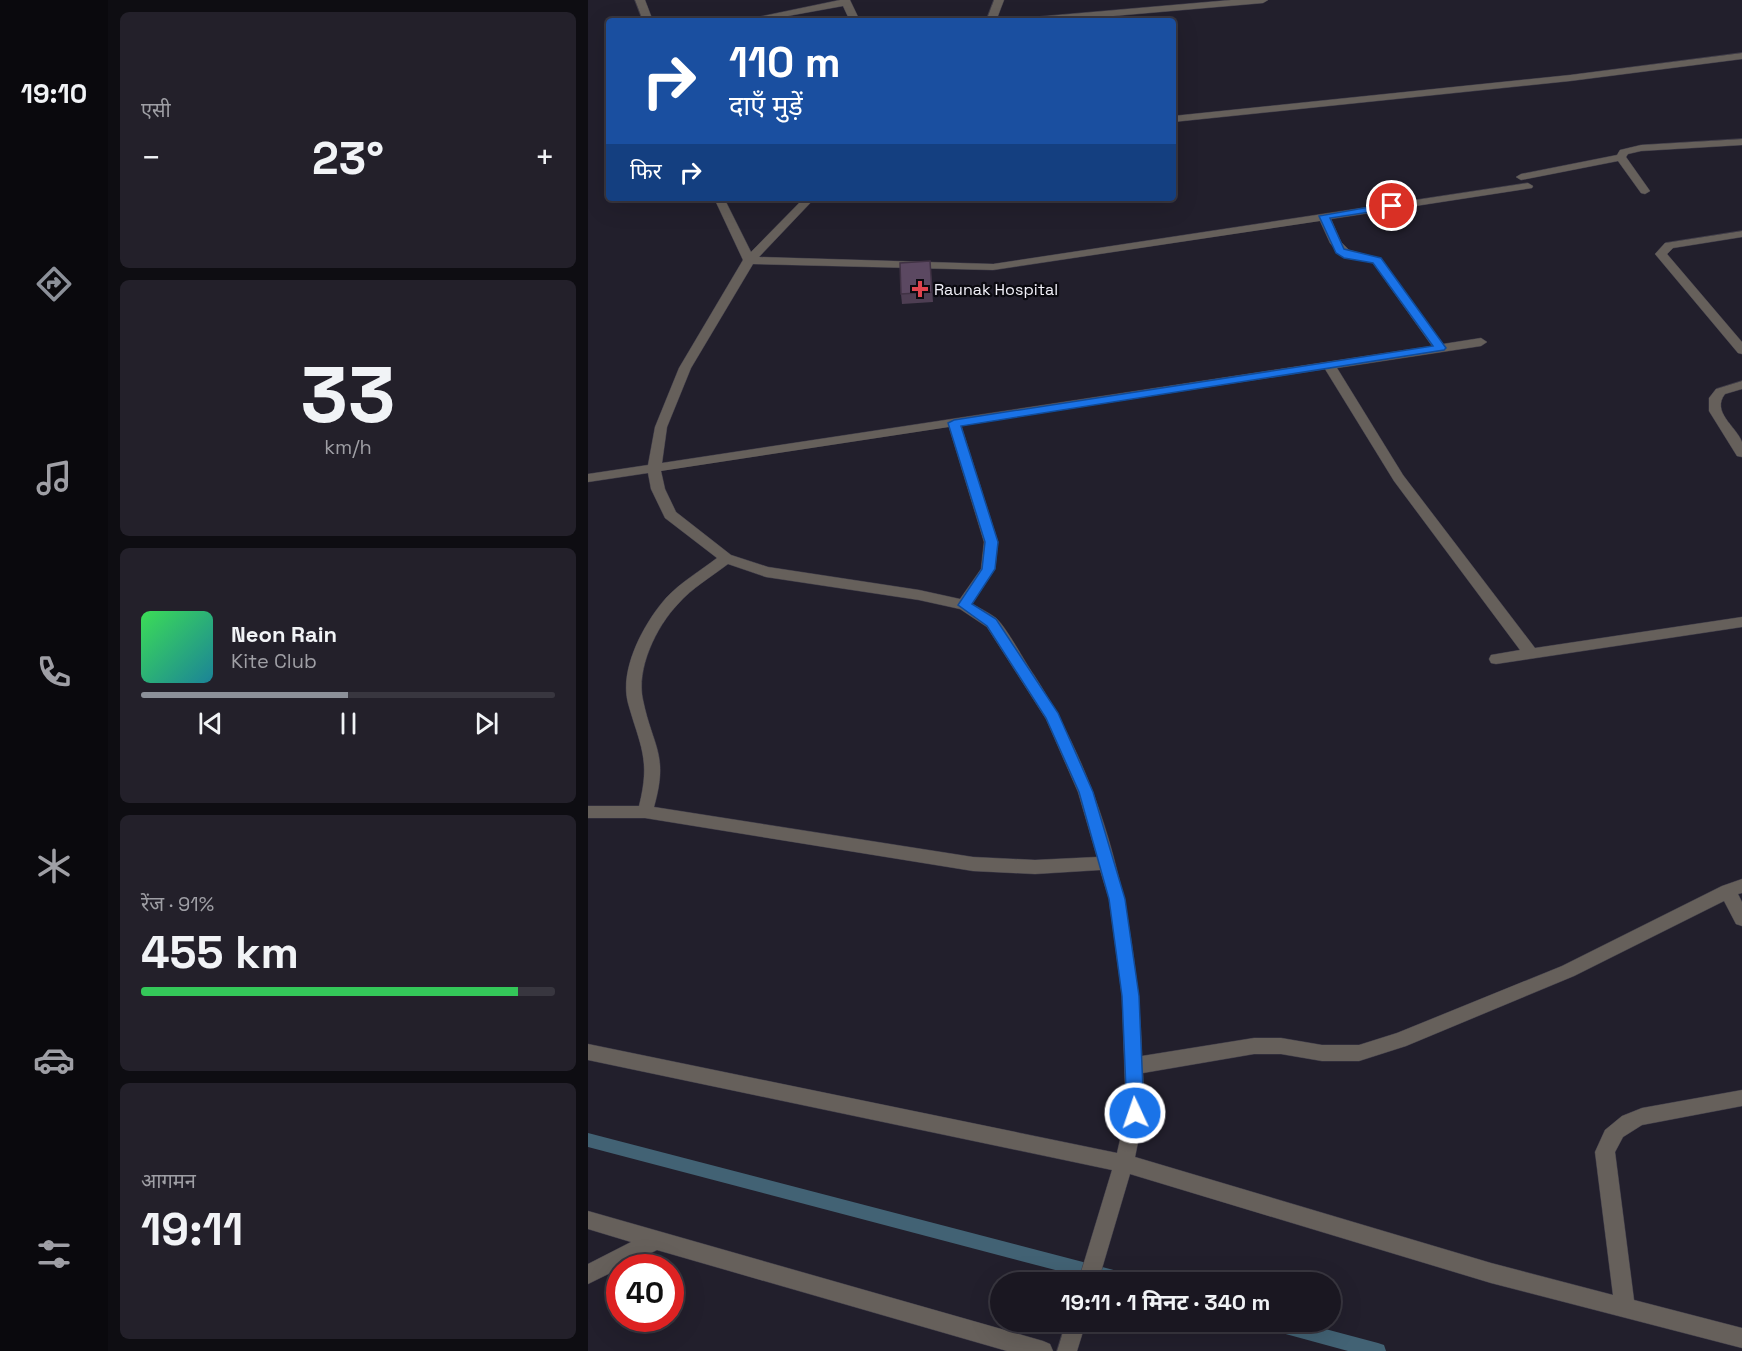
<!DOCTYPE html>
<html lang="hi">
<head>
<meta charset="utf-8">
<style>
  body { margin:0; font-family:"Space Grotesk","Noto Sans Devanagari",sans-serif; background:#23202a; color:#f1f3f6; height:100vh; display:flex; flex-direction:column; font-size:22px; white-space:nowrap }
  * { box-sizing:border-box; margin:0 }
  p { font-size:20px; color:#9f9fa5 }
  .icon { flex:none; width:33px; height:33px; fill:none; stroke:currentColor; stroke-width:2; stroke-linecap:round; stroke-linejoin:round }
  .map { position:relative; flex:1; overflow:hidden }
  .details { display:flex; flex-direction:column; gap:12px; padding:12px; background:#0e0d12; width:480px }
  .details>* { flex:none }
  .top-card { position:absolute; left:18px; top:18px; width:570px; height:183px; border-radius:6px; box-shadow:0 6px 24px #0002,0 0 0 2px #38363f; background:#1a4fa0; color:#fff; overflow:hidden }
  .speed { position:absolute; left:18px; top:1254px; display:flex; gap:12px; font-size:30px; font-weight:700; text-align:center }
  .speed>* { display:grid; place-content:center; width:78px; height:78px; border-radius:50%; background:#1a1721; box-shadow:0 6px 24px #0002,0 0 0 2px #38363f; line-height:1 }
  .speed .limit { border:9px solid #d22; background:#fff; color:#111 }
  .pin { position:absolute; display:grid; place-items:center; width:51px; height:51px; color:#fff; margin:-26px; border:3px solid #fff; border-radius:50%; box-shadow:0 2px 6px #0007 }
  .me { position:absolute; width:66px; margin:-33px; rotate:357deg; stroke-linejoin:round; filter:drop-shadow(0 0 4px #0008) }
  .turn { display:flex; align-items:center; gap:21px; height:126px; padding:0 24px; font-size:27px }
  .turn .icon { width:78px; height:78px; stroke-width:2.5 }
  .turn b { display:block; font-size:42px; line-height:51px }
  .then { display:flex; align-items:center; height:57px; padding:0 24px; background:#0003; gap:12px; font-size:22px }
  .big { font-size:45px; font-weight:700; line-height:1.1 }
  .details .widget { flex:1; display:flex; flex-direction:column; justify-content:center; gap:9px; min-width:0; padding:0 21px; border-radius:9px; background:#23202a }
  .details .dial { align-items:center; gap:0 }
  .dial b { font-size:78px; line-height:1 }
  .song { display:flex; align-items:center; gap:18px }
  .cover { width:72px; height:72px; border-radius:9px; background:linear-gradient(135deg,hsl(130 70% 55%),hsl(190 70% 35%)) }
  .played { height:6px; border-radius:3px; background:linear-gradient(90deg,#8c9099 50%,#38363f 50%) }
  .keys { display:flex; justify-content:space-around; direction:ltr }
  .heat { display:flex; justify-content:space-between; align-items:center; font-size:33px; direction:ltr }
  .charge { height:9px; border-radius:4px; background:linear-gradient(90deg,#34c759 91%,#38363f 0) }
  .trip { position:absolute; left:402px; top:1272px; width:351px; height:60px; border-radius:30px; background:#1a1721; box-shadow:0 6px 24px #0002,0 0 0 2px #38363f; font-weight:700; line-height:60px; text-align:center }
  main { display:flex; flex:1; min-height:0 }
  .tab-bar { display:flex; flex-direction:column; width:108px; justify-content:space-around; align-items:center; background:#0a090d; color:#9f9fa5 }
  .tab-bar .icon { width:42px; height:42px }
  .tab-bar .selected { color:#8c9099 }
  .tab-bar b { font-size:27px; color:#f1f3f6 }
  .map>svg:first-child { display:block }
</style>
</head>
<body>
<main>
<nav class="tab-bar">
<b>19:10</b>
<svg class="icon selected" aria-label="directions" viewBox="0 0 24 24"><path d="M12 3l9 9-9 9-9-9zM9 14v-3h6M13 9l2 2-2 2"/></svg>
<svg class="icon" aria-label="music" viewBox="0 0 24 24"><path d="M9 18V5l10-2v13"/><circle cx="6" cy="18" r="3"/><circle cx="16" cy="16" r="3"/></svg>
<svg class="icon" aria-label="phone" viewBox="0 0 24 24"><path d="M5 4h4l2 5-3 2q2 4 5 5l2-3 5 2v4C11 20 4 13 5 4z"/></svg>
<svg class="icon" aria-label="climate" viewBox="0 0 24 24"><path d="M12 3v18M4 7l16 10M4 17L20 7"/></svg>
<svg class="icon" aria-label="car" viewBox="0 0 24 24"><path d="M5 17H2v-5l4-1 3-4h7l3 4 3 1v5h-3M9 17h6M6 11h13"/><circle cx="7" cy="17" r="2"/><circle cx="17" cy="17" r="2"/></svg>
<svg class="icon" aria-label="filters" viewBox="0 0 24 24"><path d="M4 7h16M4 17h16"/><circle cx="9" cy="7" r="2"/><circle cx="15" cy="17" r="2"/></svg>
</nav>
<section class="details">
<div class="widget"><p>एसी</p>
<div class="heat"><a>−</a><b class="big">23°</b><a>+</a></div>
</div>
<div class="widget dial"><b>33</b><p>km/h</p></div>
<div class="widget">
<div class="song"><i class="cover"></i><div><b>Neon Rain</b><p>Kite Club</p></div></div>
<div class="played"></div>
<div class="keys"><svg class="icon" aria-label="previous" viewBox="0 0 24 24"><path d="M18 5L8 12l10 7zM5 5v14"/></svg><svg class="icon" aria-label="pause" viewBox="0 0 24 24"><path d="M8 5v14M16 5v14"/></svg><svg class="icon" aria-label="next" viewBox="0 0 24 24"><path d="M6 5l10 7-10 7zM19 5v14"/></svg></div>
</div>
<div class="widget"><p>रेंज · 91%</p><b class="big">455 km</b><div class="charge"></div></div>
<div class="widget"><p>आगमन</p><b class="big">19:11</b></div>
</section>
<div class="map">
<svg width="1154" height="1351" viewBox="0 0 1154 1351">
  <rect width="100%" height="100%" fill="#221f2c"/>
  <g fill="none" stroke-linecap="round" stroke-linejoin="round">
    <g fill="#426274" fill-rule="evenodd">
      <polygon points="0,1133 541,1274 547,1276 549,1282 513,1282 0,1147"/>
      <polygon points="675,1322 711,1322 790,1343 796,1345 798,1351 760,1351 683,1330 677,1328"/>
    </g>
    <defs>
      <g id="minor">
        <polygon points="47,0 57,0 65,21 55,21"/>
        <polygon points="252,0 262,0 272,21 262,21 255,6 172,21 151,21"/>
        <polygon points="406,0 416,0 408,21 398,21"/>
        <polygon points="643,0 680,0 675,3 468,21 431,21 436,18"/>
        <polygon points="1154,53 1154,59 982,81 585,122 585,116 982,75"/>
        <polygon points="1154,139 1154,145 1053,151 1040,154 1038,157 1062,191 1057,194 1053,193 1030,161 933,180 928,177 933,174 1029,155 1032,150 1053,145"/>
        <path d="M 940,183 L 945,186 L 944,188 L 743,219 L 753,242 L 761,250 L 793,259 L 855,344 L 893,338 L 899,342 L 893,346 L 749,368 L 815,475 L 947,648 L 1154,617 L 1154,627 L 908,664 L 903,663 L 901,659 L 903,655 L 932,650 L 806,481 L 737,369 L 373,425 L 410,542 L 407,569 L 384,604 C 392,608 401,613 408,618 C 419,628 436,661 446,675 C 520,789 549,922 554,1056 L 666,1038 L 693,1038 L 734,1045 L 771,1045 L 809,1033 L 974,966 L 1134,886 L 1154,879 L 1154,893 L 1150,894 L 1154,902 L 1154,926 L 1148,924 L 1136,901 L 986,976 L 818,1046 L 771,1061 L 734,1061 L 693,1054 L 666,1054 L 555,1073 L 556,1113 L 547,1157 L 903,1263 L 1025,1295 L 1007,1152 L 1017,1130 L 1034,1116 L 1054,1108 L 1154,1090 L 1154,1106 L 1054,1125 L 1035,1137 L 1027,1152 L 1046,1300 L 1154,1328 L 1154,1348 L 903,1283 L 542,1174 L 510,1282 L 490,1282 L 524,1170 L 0,1060 L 0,1044 L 529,1153 L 538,1113 L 534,996 L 521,899 L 512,870 L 447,874 L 385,871 L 57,818 L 0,818 L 0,806 L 51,806 C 63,759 52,746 40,703 C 31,669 56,623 78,598 C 93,582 112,571 129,558 L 77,518 L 63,489 L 60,473 L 0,482 L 0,474 L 60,465 L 67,427 L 91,368 L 155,260 L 126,198 L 136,198 L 163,252 L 216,198 L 227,198 L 171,257 L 405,264 ZM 732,221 L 742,243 L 752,255 L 785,263 L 844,346 L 74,463 L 79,427 L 103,368 L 165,264 L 405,270 ZM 361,427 L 396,542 L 393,569 L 372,599 L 331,590 L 180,567 L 143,555 L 88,512 L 77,489 L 73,471 ZM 140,564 L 178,577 L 331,600 L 372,609 L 399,627 L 458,719 L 490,792 L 509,857 L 447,860 L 385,857 L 66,807 C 81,754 65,748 55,700 C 48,669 68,627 90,604 C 104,588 123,577 140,564 Z"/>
        <polygon points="1154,231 1154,237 1085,248 1079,254 1154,342 1154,354 1150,353 1067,254 1077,243"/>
        <path d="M 1154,381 L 1154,389 L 1137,394 C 1123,412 1148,426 1154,442 C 1154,446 1154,453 1154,457 L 1149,456 L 1121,411 L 1121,398 L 1128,389 Z"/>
        <polygon points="0,1211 455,1341 462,1344 465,1351 419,1351 69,1250 0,1284 0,1264 43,1242 0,1229"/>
        <polygon points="478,1322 498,1322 489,1351 469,1351"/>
      </g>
    </defs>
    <use href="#minor" stroke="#3f3c49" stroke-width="1"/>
    <use href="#minor" fill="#66605b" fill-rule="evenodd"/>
  </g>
  <polygon fill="#4e3e53" points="342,261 345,302 314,304 313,294"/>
  <polygon fill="#5b4861" stroke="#403244" stroke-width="1.5" points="342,261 344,292 313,294 312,263"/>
  <polygon fill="#1a73e8" stroke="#114b97" stroke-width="1.5" points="804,203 808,204 808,208 742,218 756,249 793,258 858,348 856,350 373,426 410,542 407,569 384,604 408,619 470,713 505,792 537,899 551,996 556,1113 553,1118 547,1121 541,1118 539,1113 534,996 521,899 491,792 458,718 399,626 370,605 394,569 397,542 360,423 366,420 845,346 785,263 756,258 748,253 731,216"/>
  <path fill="#e0444e" stroke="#0b0a10" stroke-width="2" d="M329 280h6v6h6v6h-6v6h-6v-6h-6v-6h6z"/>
  <g text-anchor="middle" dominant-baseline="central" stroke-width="4.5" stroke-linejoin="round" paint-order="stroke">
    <g font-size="16" fill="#f2f1f9" stroke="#0b0a10" text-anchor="start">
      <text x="346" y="289">Raunak Hospital</text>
    </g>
  </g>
</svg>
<div class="speed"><div class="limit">40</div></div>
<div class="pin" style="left:804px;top:206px;background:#d93025"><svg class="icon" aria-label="arrive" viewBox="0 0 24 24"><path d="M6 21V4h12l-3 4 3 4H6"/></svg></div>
<svg class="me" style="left:547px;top:1113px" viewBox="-20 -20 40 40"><circle r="17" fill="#1a73e8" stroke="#fff" stroke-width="3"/><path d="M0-11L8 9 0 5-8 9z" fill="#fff"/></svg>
<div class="trip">19:11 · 1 मिनट · 340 m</div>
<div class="top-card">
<div class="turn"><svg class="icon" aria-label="right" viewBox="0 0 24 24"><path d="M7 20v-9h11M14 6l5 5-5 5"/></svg><div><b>110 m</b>दाएँ मुड़ें</div></div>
<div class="then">फिर<svg class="icon" aria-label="right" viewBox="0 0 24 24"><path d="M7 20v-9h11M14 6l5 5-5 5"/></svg></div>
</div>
</div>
</main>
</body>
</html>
